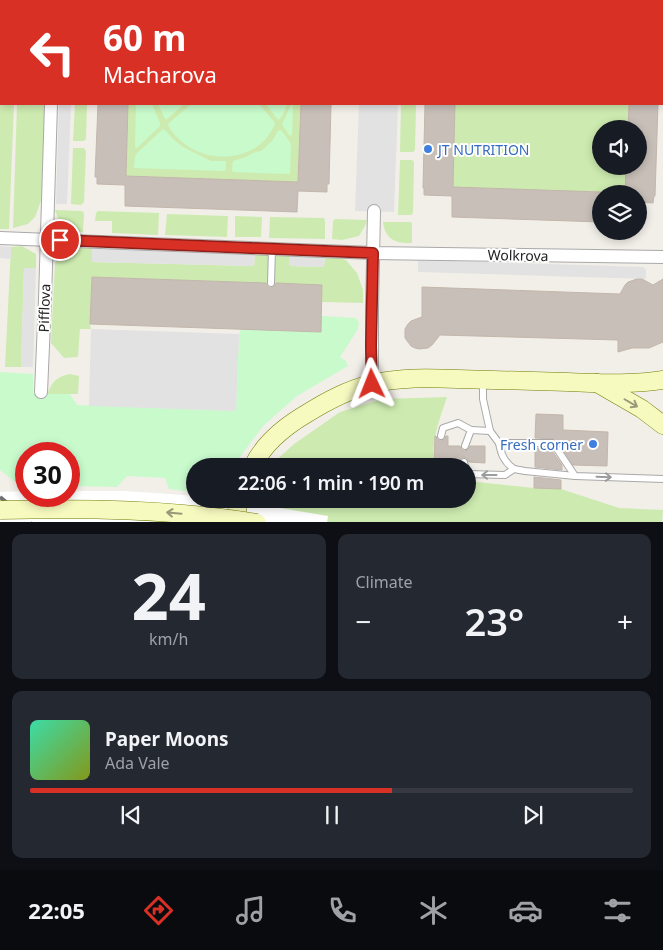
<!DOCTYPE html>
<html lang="en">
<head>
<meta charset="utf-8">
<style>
  body { margin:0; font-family:"Noto Sans",sans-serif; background:#242831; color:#f1f3f6; height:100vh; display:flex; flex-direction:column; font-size:19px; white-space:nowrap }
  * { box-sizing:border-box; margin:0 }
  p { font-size:16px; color:#9ea1a6 }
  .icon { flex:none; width:28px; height:28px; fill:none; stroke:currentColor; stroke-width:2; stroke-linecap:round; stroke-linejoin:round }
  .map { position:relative; height:522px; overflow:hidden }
  .panel { display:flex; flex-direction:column; gap:12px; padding:12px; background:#0d0f14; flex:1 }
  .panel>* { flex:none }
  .hud { position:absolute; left:0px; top:0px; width:664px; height:105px; box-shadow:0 2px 8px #0003; background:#d93025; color:#fff; overflow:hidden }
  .buttons { position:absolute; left:592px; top:120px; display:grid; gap:10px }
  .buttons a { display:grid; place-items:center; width:55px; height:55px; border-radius:50%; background:#171b24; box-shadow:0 2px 8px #0003; font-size:25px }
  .speed { position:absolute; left:15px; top:442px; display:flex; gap:10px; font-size:25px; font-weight:700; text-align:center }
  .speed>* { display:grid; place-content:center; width:65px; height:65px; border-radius:50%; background:#171b24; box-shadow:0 2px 8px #0003; line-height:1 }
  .speed .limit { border:8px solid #d22; background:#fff; color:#111 }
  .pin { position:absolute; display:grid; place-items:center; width:42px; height:42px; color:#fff; margin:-21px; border:2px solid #fff; border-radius:50%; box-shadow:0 1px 5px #0007 }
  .me { position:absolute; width:55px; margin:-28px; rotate:358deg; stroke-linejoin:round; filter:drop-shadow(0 0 4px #0008) }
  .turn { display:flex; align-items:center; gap:18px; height:105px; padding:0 20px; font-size:22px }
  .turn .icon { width:65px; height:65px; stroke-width:2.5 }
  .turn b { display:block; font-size:35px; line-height:42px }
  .big { font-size:38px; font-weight:600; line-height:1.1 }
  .panel .widget { flex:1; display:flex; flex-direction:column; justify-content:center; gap:8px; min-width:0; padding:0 18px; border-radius:10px; background:#242831 }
  .panel .dial { align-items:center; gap:0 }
  .dial b { font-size:65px; line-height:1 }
  .song { display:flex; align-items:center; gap:15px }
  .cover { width:60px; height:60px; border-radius:8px; background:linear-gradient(135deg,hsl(160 70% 55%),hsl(70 70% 35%)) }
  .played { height:5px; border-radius:2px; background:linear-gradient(90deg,#d93025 60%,#363941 60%) }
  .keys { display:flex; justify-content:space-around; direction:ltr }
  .heat { display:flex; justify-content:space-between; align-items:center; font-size:28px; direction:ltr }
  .panel .tiles { flex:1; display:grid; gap:12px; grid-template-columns:1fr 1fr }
  .widget:last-child { grid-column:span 2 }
  .trip { position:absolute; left:186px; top:458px; width:290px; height:50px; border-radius:25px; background:#171b24; box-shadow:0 2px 8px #0003; font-weight:600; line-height:50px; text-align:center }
  .dock { display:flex; height:80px; justify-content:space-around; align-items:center; background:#090b0e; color:#9ea1a6 }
  .dock .icon { width:35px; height:35px }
  .dock .on { color:#d93025 }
  .dock b { font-size:22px; color:#f1f3f6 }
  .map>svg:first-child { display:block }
</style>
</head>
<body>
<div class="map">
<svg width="663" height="523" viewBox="0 0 663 523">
  <rect width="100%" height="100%" fill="#f2efe9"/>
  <rect fill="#ffffe5" x="152" y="0" width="116" height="1"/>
  <g fill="#cdebb0">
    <rect x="363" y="0" width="269" height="1"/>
    <polygon points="0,39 1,39 1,104 14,104 9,229 0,229"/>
    <polygon points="17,104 46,104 43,195 35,217 28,224 13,228"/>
    <polygon points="75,104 87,104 86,139 84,141 73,141"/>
    <polygon points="128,104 301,104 298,182 126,176"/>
    <polygon points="401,104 416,104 415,150 413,152 400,152"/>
    <polygon points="455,104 629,104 628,129 601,129 601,166 626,166 625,193 453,187"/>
    <polygon points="73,148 84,148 86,151 84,202 81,205 71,204"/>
    <polygon points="400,160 412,160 414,162 413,213 411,215 398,215"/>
    <path d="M 55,210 L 82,211 L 84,213 L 83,232 C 65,231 61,228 55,210 Z"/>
    <polygon points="98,211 159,213 158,235 112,233 112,221 95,221 96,213"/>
    <polygon points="167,214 228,216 227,237 165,235"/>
    <polygon points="235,216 262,217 261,237 235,237"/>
    <polygon points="270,217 324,218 325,221 325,239 269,238"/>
    <polygon points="335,219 367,220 365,226 359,236 342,240 332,239 333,221"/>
    <path d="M 383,222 L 411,222 L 412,224 L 412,243 C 395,244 385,239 383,222 Z"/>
    <polygon points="22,246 36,254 36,268 24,268 21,367 5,367 11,247"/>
    <polygon points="82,248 92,248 92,262 254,266 255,253 289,254 289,266 324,267 325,255 346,260 357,273 363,290 363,303 322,302 322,285 92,277 90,324 91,329 80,329 78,357 64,358 51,343 55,263 66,250"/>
    <path d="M 70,374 L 79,376 L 78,394 L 47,394 C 53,381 56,377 70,374 Z"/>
    <path d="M 447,397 C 441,415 428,448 436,466 L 270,466 L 294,444 L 340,412 L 382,399 Z"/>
    <polygon points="468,481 534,488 561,489 619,508 663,510 662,523 250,523 251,516 257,499 468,499"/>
  </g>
  <g fill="#c8facc">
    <polygon points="136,104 152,104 160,123 160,126 137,148 135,147"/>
    <polygon points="158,104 184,104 166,120 165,119"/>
    <path d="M 191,104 L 259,104 L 275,123 C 261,162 207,166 180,140 C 175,135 170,131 168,124 Z"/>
    <path d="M 266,104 L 287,104 C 285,110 283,117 278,120 Z"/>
    <polygon points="291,104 293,104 292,135 290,136 282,125"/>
    <polygon points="163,129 166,131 173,139 183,147 211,161 226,161 226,169 224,171 134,168 135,157 137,153"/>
    <polygon points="281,130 290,142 291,146 290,174 233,172 232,170 233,161 246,157 255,152 261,151 273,140 278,131"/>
    <polygon points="321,316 356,318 359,323 358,329 340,357 346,361 348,366 297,396 264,425 239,458 236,466 195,466 195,492 169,489 165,478 127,476 117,487 69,486 69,454 26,454 26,485 19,485 0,470 0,372 33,374 33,394 70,394 77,405 236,411 239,334 241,329 321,332"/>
  </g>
  <g fill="#e2e2e2">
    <polygon points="59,104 71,104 67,204 56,204"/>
    <polygon points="359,104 398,104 394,212 355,211"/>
    <polygon points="0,246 11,247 11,259 0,258"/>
    <polygon points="92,248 255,253 254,266 92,262"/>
    <polygon points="289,254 325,255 324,267 289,266"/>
    <polygon points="418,260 643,267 646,270 646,279 418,272"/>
    <polygon points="24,268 36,268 33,367 21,367"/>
    <polygon points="91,329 239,334 236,411 89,406"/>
  </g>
  <polygon fill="#fff" points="26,491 26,496 69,496 69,491 124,491 170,494 195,496 195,499 226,499 328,516 327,523 0,522 0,492"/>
  <g fill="#c7bfb8" stroke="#c4b6ab">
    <polygon points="98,104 128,104 126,176 298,182 301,104 331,104 329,184 327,184 327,192 298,191 297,212 125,206 125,185 97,184 97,177 95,177"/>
    <polygon points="425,104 455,104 453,187 601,192 601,222 452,217 452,196 424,195 424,188 423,188"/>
    <polygon points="629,104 658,104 655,196 654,196 653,203 639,202 639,194 625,194 626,166 639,166 639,129 628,129"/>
    <polygon points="92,277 266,283 267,286 270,288 274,287 276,283 322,285 321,332 90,324"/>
    <polygon points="637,279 642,279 653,285 663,279 663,342 649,348 632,348 618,352 618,340 440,335 432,345 428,348 419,349 415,348 411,346 405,338 405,329 408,324 411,321 422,317 422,287 620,294 625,285 628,282"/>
    <polygon points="536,414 563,415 563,430 608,432 607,466 573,465 556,439 535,438"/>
    <polygon points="435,436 436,436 437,439 440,441 444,440 446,436 448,436 448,446 460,446 461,449 464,451 468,450 470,446 485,446 485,463 469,462 467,458 463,457 460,459 459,462 446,462 444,458 440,457 437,459 436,462 434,462"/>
    <polygon points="535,448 550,448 562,465 562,470 535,467"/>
    <polygon points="534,477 561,480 561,489 534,488"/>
  </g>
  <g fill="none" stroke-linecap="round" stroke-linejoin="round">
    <defs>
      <g id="lane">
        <polyline points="271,283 272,249"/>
        <polyline points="483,381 483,399 490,431 499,443 553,443 575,476 663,479"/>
        <polyline points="441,436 443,428 458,423 471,430"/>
        <polyline points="465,446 471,430 490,431"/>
        <polyline points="441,462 442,466"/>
        <polyline points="464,462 465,466"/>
        <polyline points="514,469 525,471 575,476"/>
        <path d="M 468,474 L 505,475 L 514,469 C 504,462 501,454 499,443"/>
      </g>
      <g id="street">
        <polyline points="55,1 55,0"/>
        <polyline points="0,238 373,253 663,257"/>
        <polyline points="372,384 372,308 374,211"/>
        <polyline points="41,392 45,299 51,104"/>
      </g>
      <g id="secondary">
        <polyline points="597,383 642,409 663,425"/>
        <path d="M 253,466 C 264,443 284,427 306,414 C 327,401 347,390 371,384 C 399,377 430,378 458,379 C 495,380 532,381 568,382 C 599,383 632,385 663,380"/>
        <polyline points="235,523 239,499"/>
      </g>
    </defs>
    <use href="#lane" stroke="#a9a9a9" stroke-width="8"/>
    <use href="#street" stroke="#a9a9a9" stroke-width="14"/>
    <use href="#secondary" stroke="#707d05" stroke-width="19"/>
    <use href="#lane" stroke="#fff" stroke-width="6"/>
    <use href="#street" stroke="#fff" stroke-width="12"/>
    <use href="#secondary" stroke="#f7fabf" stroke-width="18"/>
    <polyline stroke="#707070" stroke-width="4" stroke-dasharray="10 10" stroke-linecap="butt" points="0,497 31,523"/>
    <defs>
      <path id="secondary-bridge" d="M 0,510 C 86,508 172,509 257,523"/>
    </defs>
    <use href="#secondary-bridge" stroke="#707d05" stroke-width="19" stroke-linecap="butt"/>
    <use href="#secondary-bridge" stroke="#f7fabf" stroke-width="18"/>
  </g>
  <defs><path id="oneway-shaft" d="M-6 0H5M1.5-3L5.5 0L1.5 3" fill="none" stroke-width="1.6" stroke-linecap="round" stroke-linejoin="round" transform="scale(1.25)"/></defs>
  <g stroke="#979978">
    <use href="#oneway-shaft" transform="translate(631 403) rotate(30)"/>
    <use href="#oneway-shaft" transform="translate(174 513) rotate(-175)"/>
  </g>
  <g stroke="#9c9c9c">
    <use href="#oneway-shaft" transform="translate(489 475) rotate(-180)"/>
    <use href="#oneway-shaft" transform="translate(604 477) rotate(2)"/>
  </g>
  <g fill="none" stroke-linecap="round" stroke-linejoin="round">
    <defs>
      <polyline id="route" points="60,240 373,253 371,346 372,384"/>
    </defs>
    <use href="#route" stroke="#8d1f18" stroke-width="12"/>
    <use href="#route" stroke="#d93025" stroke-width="9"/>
  </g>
  <g fill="#3f7fe0" stroke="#fff" stroke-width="2">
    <circle cx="428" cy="149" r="5"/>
    <circle cx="593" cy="444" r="5"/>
  </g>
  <g text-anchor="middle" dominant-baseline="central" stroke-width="4" stroke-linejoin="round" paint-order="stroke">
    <g font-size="14" fill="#366cbe" stroke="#fff" text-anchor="start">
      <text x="438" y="149">JT NUTRITION</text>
      <text x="583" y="444" text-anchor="end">Fresh corner</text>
    </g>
    <g font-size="14" fill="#222" stroke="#fff">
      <text transform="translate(518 255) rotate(1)">Wolkrova</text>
      <text transform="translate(44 308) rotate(-88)">Pifflova</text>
    </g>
  </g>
</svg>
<div class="buttons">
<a><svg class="icon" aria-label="sound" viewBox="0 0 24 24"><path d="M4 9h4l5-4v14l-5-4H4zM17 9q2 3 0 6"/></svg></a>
<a><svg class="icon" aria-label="layers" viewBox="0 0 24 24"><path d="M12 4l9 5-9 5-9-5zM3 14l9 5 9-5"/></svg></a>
</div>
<div class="speed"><div class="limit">30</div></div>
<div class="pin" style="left:60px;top:240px;background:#d93025"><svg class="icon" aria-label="arrive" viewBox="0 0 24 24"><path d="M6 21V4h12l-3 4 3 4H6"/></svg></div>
<svg class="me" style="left:372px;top:384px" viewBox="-20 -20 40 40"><path d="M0-17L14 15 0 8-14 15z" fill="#d93025" stroke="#fff" stroke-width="4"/></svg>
<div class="trip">22:06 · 1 min · 190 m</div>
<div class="hud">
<div class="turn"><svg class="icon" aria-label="left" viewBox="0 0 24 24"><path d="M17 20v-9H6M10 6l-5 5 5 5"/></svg><div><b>60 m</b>Macharova</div></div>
</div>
</div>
<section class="panel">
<div class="tiles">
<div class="widget dial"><b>24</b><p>km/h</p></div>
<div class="widget"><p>Climate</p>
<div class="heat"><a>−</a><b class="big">23°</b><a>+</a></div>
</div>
<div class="widget">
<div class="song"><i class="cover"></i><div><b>Paper Moons</b><p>Ada Vale</p></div></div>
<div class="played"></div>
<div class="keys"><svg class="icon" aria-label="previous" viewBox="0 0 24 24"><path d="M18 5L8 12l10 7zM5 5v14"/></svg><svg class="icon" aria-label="pause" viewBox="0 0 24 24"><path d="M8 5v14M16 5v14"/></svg><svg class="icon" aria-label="next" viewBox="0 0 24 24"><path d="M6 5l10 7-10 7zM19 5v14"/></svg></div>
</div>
</div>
</section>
<nav class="dock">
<b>22:05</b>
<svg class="icon on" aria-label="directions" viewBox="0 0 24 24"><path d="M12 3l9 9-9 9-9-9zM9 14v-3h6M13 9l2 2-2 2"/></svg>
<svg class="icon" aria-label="music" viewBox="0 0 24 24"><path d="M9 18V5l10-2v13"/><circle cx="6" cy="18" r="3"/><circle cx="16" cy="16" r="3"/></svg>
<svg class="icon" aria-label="phone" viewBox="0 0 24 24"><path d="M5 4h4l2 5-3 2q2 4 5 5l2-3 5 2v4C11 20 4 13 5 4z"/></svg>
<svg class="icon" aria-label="climate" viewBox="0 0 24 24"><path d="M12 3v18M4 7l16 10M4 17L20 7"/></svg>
<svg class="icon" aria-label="car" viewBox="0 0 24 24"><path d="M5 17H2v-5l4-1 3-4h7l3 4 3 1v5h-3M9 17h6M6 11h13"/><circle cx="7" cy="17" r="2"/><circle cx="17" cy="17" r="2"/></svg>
<svg class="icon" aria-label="filters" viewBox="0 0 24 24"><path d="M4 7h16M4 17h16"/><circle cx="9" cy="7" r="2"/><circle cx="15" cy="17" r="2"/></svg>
</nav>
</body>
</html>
